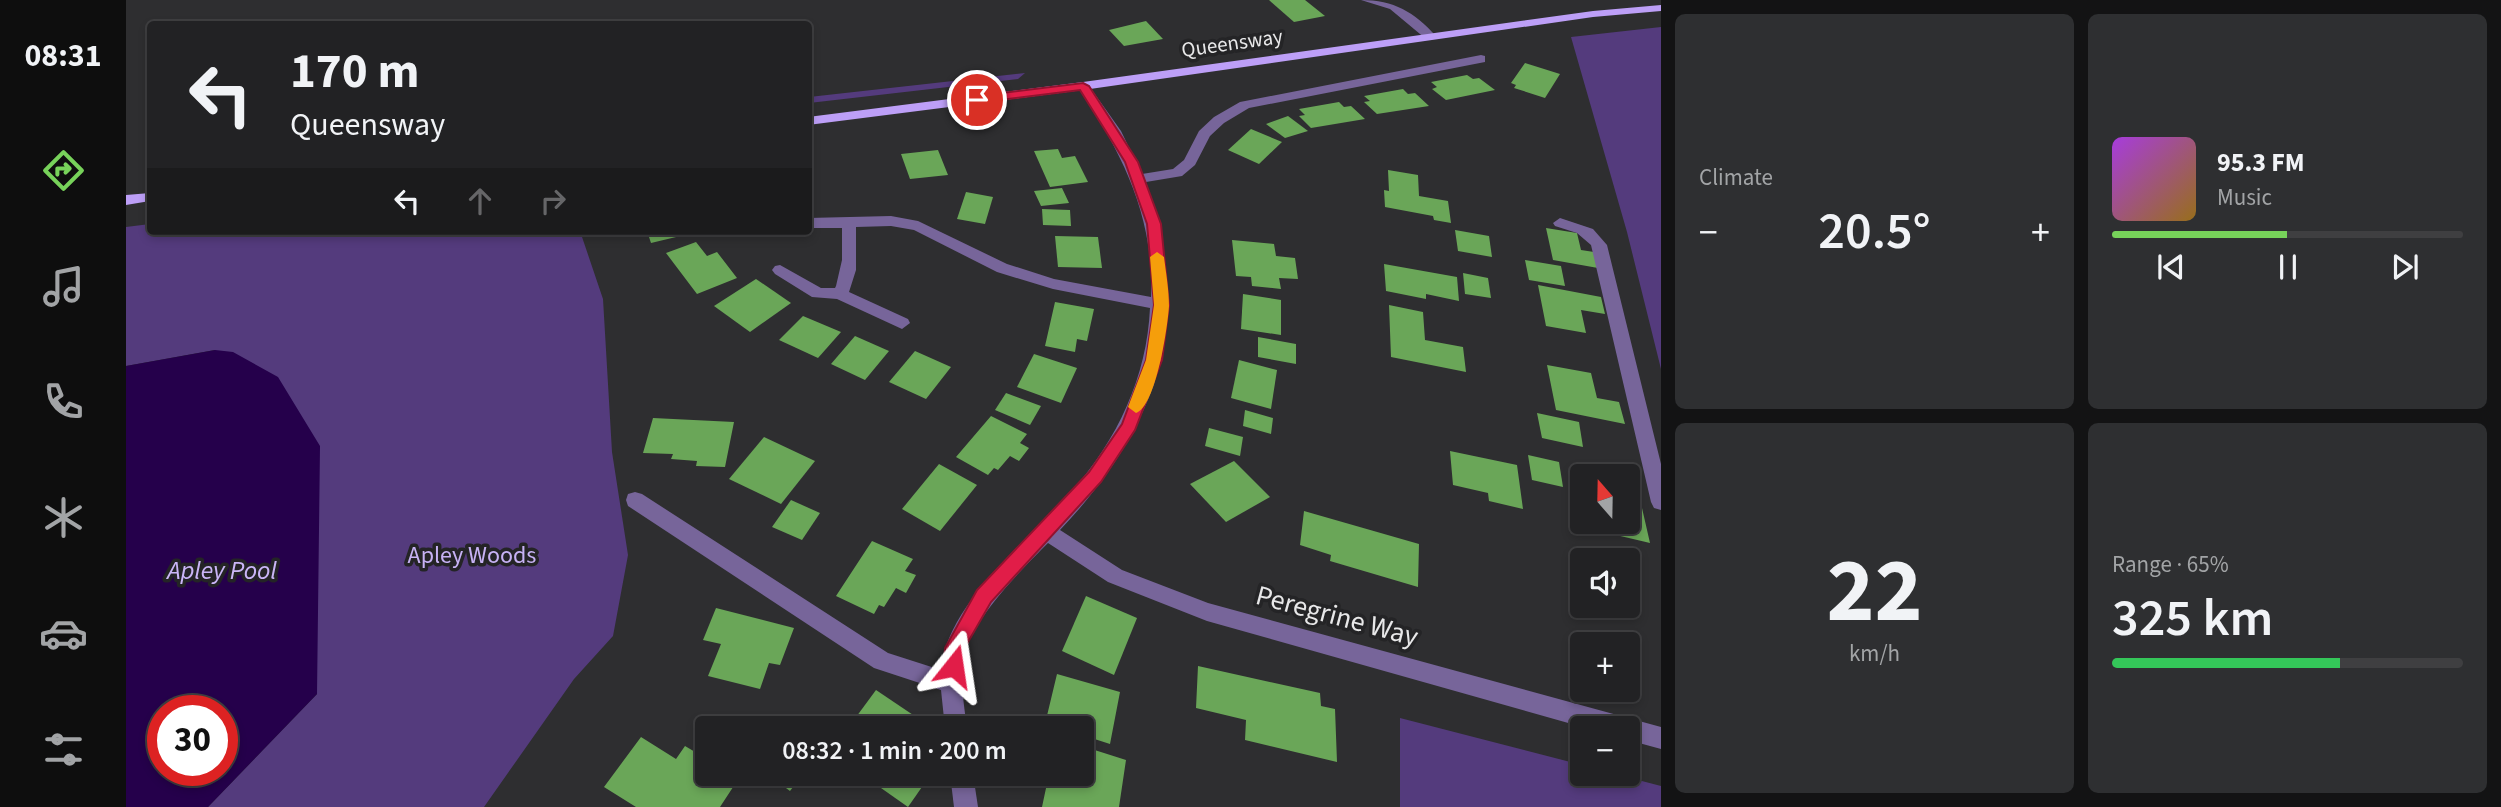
<!DOCTYPE html>
<html lang="en">
<head>
<meta charset="utf-8">
<style>
  body { margin:0; font-family:"Source Sans 3",sans-serif; background:#2e2f31; color:#f1f3f6; height:100vh; display:flex; flex-direction:column; font-size:26px; white-space:nowrap }
  * { box-sizing:border-box; margin:0 }
  p { font-size:23px; color:#a2a4a6 }
  .icon { flex:none; width:38px; height:38px; fill:none; stroke:currentColor; stroke-width:2; stroke-linecap:round; stroke-linejoin:round }
  .map { position:relative; flex:1; overflow:hidden }
  .panel { display:flex; flex-direction:column; gap:14px; padding:14px; background:#131314; width:840px }
  .panel>* { flex:none }
  .guide { position:absolute; left:21px; top:21px; width:665px; height:214px; border-radius:7px; box-shadow:0 4px 10px #0003,0 0 0 2px #3f3f41; background:#222224; color:#f1f3f6; overflow:hidden }
  .needle { width:46px; rotate:340deg }
  .buttons { position:absolute; left:1444px; top:464px; display:grid; gap:14px }
  .buttons a { display:grid; place-items:center; width:70px; height:70px; border-radius:7px; background:#222224; box-shadow:0 4px 10px #0003,0 0 0 2px #3f3f41; font-size:35px }
  .speed { position:absolute; left:21px; top:695px; display:flex; gap:14px; font-size:35px; font-weight:700; text-align:center }
  .speed>* { display:grid; place-content:center; width:91px; height:91px; border-radius:50%; background:#222224; box-shadow:0 4px 10px #0003,0 0 0 2px #3f3f41; line-height:1 }
  .speed .limit { border:10px solid #d22; background:#fff; color:#111 }
  .pin { position:absolute; display:grid; place-items:center; width:60px; height:60px; color:#fff; margin:-30px; border:4px solid #fff; border-radius:50%; box-shadow:0 2px 7px #0007 }
  .me { position:absolute; width:77px; margin:-38px; rotate:15deg; stroke-linejoin:round; filter:drop-shadow(0 0 5px #0008) }
  .turn { display:flex; align-items:center; gap:24px; height:147px; padding:0 28px; font-size:32px }
  .turn .icon { width:91px; height:91px; stroke-width:2.5 }
  .turn b { display:block; font-size:49px; line-height:60px }
  .lanes { display:flex; align-items:center; height:66px; padding:0 28px; background:#0003; justify-content:center; gap:35px; direction:ltr }
  .lanes .off { opacity:.35 }
  .big { font-size:52px; font-weight:600; line-height:1.1 }
  .panel .tile { flex:1; display:flex; flex-direction:column; justify-content:center; gap:10px; min-width:0; padding:0 24px; border-radius:10px; background:#2e2f31 }
  .panel .dial { align-items:center; gap:0 }
  .dial b { font-size:91px; line-height:1 }
  .song { display:flex; align-items:center; gap:21px }
  .cover { width:84px; height:84px; border-radius:10px; background:linear-gradient(135deg,hsl(280 70% 55%),hsl(40 70% 35%)) }
  .played { height:7px; border-radius:4px; background:linear-gradient(90deg,#77d25a 50%,#3f3f41 50%) }
  .keys { display:flex; justify-content:space-around; direction:ltr }
  .heat { display:flex; justify-content:space-between; align-items:center; font-size:38px; direction:ltr }
  .charge { height:10px; border-radius:5px; background:linear-gradient(90deg,#34c759 65%,#3f3f41 0) }
  .panel .tiles { flex:1; display:grid; gap:14px; grid-template-columns:repeat(2,1fr) }
  .trip { position:absolute; left:569px; top:716px; width:399px; height:70px; border-radius:7px; background:#222224; box-shadow:0 4px 10px #0003,0 0 0 2px #3f3f41; font-weight:600; line-height:70px; text-align:center }
  main { display:flex; flex:1; min-height:0 }
  .tabs { display:flex; flex-direction:column; width:126px; justify-content:space-around; align-items:center; background:#0e0e0e; color:#a2a4a6 }
  .tabs .icon { width:49px; height:49px }
  .tabs .active { color:#77d25a }
  .tabs b { font-size:32px; color:#f1f3f6 }
  .map>svg:first-child { display:block }
</style>
</head>
<body>
<main>
<nav class="tabs">
<b>08:31</b>
<svg class="icon active" aria-label="directions" viewBox="0 0 24 24"><path d="M12 3l9 9-9 9-9-9zM9 14v-3h6M13 9l2 2-2 2"/></svg>
<svg class="icon" aria-label="music" viewBox="0 0 24 24"><path d="M9 18V5l10-2v13"/><circle cx="6" cy="18" r="3"/><circle cx="16" cy="16" r="3"/></svg>
<svg class="icon" aria-label="phone" viewBox="0 0 24 24"><path d="M5 4h4l2 5-3 2q2 4 5 5l2-3 5 2v4C11 20 4 13 5 4z"/></svg>
<svg class="icon" aria-label="climate" viewBox="0 0 24 24"><path d="M12 3v18M4 7l16 10M4 17L20 7"/></svg>
<svg class="icon" aria-label="car" viewBox="0 0 24 24"><path d="M5 17H2v-5l4-1 3-4h7l3 4 3 1v5h-3M9 17h6M6 11h13"/><circle cx="7" cy="17" r="2"/><circle cx="17" cy="17" r="2"/></svg>
<svg class="icon" aria-label="filters" viewBox="0 0 24 24"><path d="M4 7h16M4 17h16"/><circle cx="9" cy="7" r="2"/><circle cx="15" cy="17" r="2"/></svg>
</nav>
<div class="map">
<svg width="1535" height="807" viewBox="0 0 1535 807">
  <rect width="100%" height="100%" fill="#2e2e30"/>
  <g fill="#543b7d">
    <polygon points="1535,27 1535,369 1501,232 1445,37"/>
    <polygon points="899,73 892,79 683,103 683,97"/>
    <polygon points="24,224 24,231 454,231 477,299 486,452 502,555 487,636 448,679 358,807 82,807 191,694 89,350 0,366 0,227"/>
    <polygon points="1274,718 1456,765 1456,774 1489,774 1535,786 1535,807 1274,807"/>
  </g>
  <path fill="#25004b" fill-rule="evenodd" d="M 89,350 L 107,352 L 152,377 L 194,446 L 191,694 L 82,807 L 0,807 L 0,366 ZM 37,710 L 96,710 L 96,770 L 37,770 Z"/>
  <g fill="#6aa658">
    <polygon points="1143,0 1179,0 1199,16 1168,22"/>
    <polygon points="1020,21 1037,39 998,46 983,30"/>
    <polygon points="1399,63 1434,74 1419,98 1388,88 1390,85 1385,83"/>
    <polygon points="1341,75 1347,79 1353,78 1369,90 1320,100 1306,89 1311,87 1305,82"/>
    <polygon points="1277,89 1282,94 1289,93 1303,106 1251,114 1238,102 1244,101 1238,96"/>
    <polygon points="1213,102 1218,107 1225,106 1239,119 1185,128 1173,116 1179,115 1173,109"/>
    <polygon points="1162,116 1182,131 1159,138 1140,124"/>
    <polygon points="1125,129 1156,142 1133,164 1102,150"/>
    <polygon points="932,149 936,158 949,156 962,182 924,187 908,151"/>
    <polygon points="812,150 822,175 784,179 775,154"/>
    <polygon points="1262,170 1292,175 1293,196 1322,201 1325,223 1308,220 1307,216 1259,207 1258,190 1263,191"/>
    <polygon points="936,188 943,203 915,206 908,191"/>
    <polygon points="840,192 867,197 859,224 831,219"/>
    <polygon points="916,209 944,210 945,226 917,225"/>
    <polygon points="1420,228 1451,233 1455,250 1468,252 1472,268 1427,260"/>
    <polygon points="1329,230 1363,236 1366,257 1332,251"/>
    <polygon points="521,231 571,231 571,232 525,243"/>
    <polygon points="929,236 972,237 976,268 932,267"/>
    <polygon points="1106,240 1148,244 1150,256 1169,258 1172,279 1153,278 1155,289 1126,286 1125,277 1110,276"/>
    <polygon points="570,242 581,256 591,252 611,278 571,294 540,253"/>
    <polygon points="1399,260 1435,266 1439,286 1403,280"/>
    <polygon points="1258,264 1331,277 1333,301 1300,294 1300,299 1260,291"/>
    <polygon points="1337,273 1362,278 1365,298 1339,294"/>
    <polygon points="630,279 665,303 624,332 588,306"/>
    <polygon points="1412,285 1475,297 1479,314 1455,310 1460,333 1420,326"/>
    <polygon points="1117,294 1155,300 1155,335 1115,329"/>
    <polygon points="929,302 968,309 961,341 951,339 949,352 919,346"/>
    <polygon points="1263,305 1297,312 1299,340 1337,347 1340,372 1265,357"/>
    <polygon points="677,316 715,332 692,358 653,340"/>
    <polygon points="729,336 763,351 739,380 705,364"/>
    <polygon points="1132,337 1170,344 1170,364 1132,357"/>
    <polygon points="789,351 825,367 800,399 763,382"/>
    <polygon points="908,354 951,368 935,403 891,387"/>
    <polygon points="1113,360 1151,370 1145,409 1105,398"/>
    <polygon points="1421,365 1465,373 1471,398 1493,402 1499,424 1430,410"/>
    <polygon points="880,393 915,406 904,425 869,410"/>
    <polygon points="1119,410 1147,418 1145,434 1117,426"/>
    <polygon points="1411,413 1453,422 1457,447 1416,438"/>
    <polygon points="865,416 901,434 894,443 903,448 893,461 884,456 872,470 868,468 862,475 830,457"/>
    <polygon points="527,418 608,422 599,467 570,466 571,461 545,459 547,454 517,453"/>
    <polygon points="1083,428 1117,437 1114,456 1079,446"/>
    <polygon points="638,437 689,461 655,504 603,479"/>
    <polygon points="1324,451 1391,465 1397,509 1363,501 1362,493 1327,485"/>
    <polygon points="1402,455 1433,462 1437,487 1406,480"/>
    <polygon points="1108,461 1144,497 1100,522 1064,484"/>
    <polygon points="813,464 851,485 814,531 776,509"/>
    <polygon points="1446,492 1456,494 1456,522 1502,522 1502,505 1516,508 1524,543 1452,526"/>
    <polygon points="665,500 694,513 676,540 646,527"/>
    <polygon points="1178,511 1293,544 1292,587 1204,561 1205,555 1174,545"/>
    <polygon points="746,541 787,559 779,571 790,575 780,593 770,588 758,607 753,605 748,614 710,596"/>
    <polygon points="960,596 1011,618 988,675 936,651"/>
    <polygon points="590,608 668,628 654,665 643,663 634,689 582,676 595,644 577,640"/>
    <polygon points="1072,666 1194,693 1195,706 1209,709 1211,762 1119,740 1120,720 1070,708"/>
    <polygon points="931,674 994,692 984,744 956,735 956,728 932,728 919,724"/>
    <polygon points="750,690 802,725 800,728 722,728"/>
    <polygon points="515,737 550,759 559,746 581,759 581,774 606,774 613,778 594,807 510,807 478,787"/>
    <polygon points="956,746 1000,760 993,807 916,807 923,774 956,774"/>
    <polygon points="641,774 677,774 664,791"/>
    <polygon points="765,774 805,774 782,807 755,788"/>
  </g>
  <g fill="none" stroke-linecap="round" stroke-linejoin="round">
    <g fill="#77659a" fill-rule="evenodd">
      <path d="M 1235,0 C 1268,0 1288,12 1310,36 L 1300,39 L 1264,9 Z"/>
      <path d="M 1355,55 L 1359,56 L 1359,62 L 1123,108 L 1098,123 L 1084,136 L 1069,165 L 1056,176 L 1020,182 C 1032,221 1042,259 1041,301 L 1044,305 C 1038,312 1034,368 1028,384 C 1008,440 975,487 934,530 L 996,570 L 1082,603 L 1535,727 L 1535,749 L 1502,740 L 1502,728 L 1460,728 L 1081,621 L 982,582 L 922,543 C 896,569 852,613 840,649 C 832,671 838,705 841,728 L 819,728 L 815,690 L 748,668 L 502,506 L 500,500 L 502,494 L 509,492 L 516,494 L 762,653 L 815,670 C 820,604 904,538 946,491 C 991,440 1021,377 1024,308 L 927,289 L 871,272 L 788,230 L 765,226 L 730,227 L 730,270 L 723,292 L 782,319 L 784,323 L 776,329 L 711,299 L 686,297 L 649,274 L 646,270 L 649,266 L 654,265 L 695,288 L 709,288 L 710,286 L 716,260 L 716,228 L 682,228 L 682,218 L 765,216 L 792,221 L 881,264 L 928,279 L 1025,297 C 1029,217 995,150 951,86 L 953,83 L 961,83 L 995,131 L 1016,174 L 1047,169 L 1058,160 L 1073,131 L 1088,117 L 1114,102 Z"/>
      <polygon points="1434,218 1467,229 1481,245 1535,464 1535,510 1528,508 1525,502 1465,245 1451,233 1429,226 1427,223"/>
      <polygon points="824,774 847,774 852,807 828,807"/>
    </g>
    <g fill="#bd9ff7" fill-rule="evenodd">
      <polygon points="1535,5 1535,11 1467,17 957,90 682,125 682,117 957,82 1467,11"/>
      <polygon points="24,193 24,201 0,205 0,195"/>
    </g>
  </g>
  <polygon fill="#e11d48" stroke="#92132f" stroke-width="2" points="957,83 963,86 1012,162 1035,224 1043,305 1036,360 1009,430 975,482 865,602 838,649 835,672 828,675 821,672 818,666 819,648 851,590 963,472 996,424 1020,360 1028,305 1021,224 999,162 954,90 851,103 846,100 851,96"/>
  <path fill="#f59e0b" d="M 1031,252 L 1038,257 C 1040,273 1043,290 1043,306 C 1042,326 1030,407 1010,413 L 1002,407 L 1020,360 L 1028,305 L 1024,257 Z"/>
  <g text-anchor="middle" dominant-baseline="central" stroke-width="7" stroke-linejoin="round" paint-order="stroke">
    <g font-size="21" fill="#e8e8e9" stroke="#242426">
      <text transform="translate(1106 43) rotate(-8)">Queensway</text>
    </g>
    <g font-size="24" fill="#c7b2f4" stroke="#242426">
      <text x="346" y="555">Apley Woods</text>
    </g>
    <g font-size="26" font-style="italic" fill="#cab5f7" stroke="#242426">
      <text x="96" y="570">Apley Pool</text>
    </g>
    <g font-size="28" fill="#e8e8e9" stroke="#242426">
      <text transform="translate(1211 616) rotate(15)">Peregrine Way</text>
    </g>
  </g>
</svg>
<div class="buttons">
<a><svg class="needle" viewBox="-14 -14 28 28"><path d="M0-13l5 13h-10z" fill="#e53935"/><path d="M0 13l5-13h-10z" fill="#a2a4a6"/></svg></a>
<a><svg class="icon" aria-label="sound" viewBox="0 0 24 24"><path d="M4 9h4l5-4v14l-5-4H4zM17 9q2 3 0 6"/></svg></a>
<a>+</a>
<a>−</a>
</div>
<div class="speed"><div class="limit">30</div></div>
<div class="pin" style="left:851px;top:100px;background:#d93025"><svg class="icon" aria-label="arrive" viewBox="0 0 24 24"><path d="M6 21V4h12l-3 4 3 4H6"/></svg></div>
<svg class="me" style="left:828px;top:666px" viewBox="-20 -20 40 40"><path d="M0-17L14 15 0 8-14 15z" fill="#e11d48" stroke="#fff" stroke-width="4"/></svg>
<div class="trip">08:32 · 1 min · 200 m</div>
<div class="guide">
<div class="turn"><svg class="icon" aria-label="left" viewBox="0 0 24 24"><path d="M17 20v-9H6M10 6l-5 5 5 5"/></svg><div><b>170 m</b>Queensway</div></div>
<div class="lanes"><svg class="icon" aria-label="left" viewBox="0 0 24 24"><path d="M17 20v-9H6M10 6l-5 5 5 5"/></svg><svg class="icon off" aria-label="ahead" viewBox="0 0 24 24"><path d="M12 20V5M6 11l6-6 6 6"/></svg><svg class="icon off" aria-label="right" viewBox="0 0 24 24"><path d="M7 20v-9h11M14 6l5 5-5 5"/></svg></div>
</div>
</div>
<section class="panel">
<div class="tiles">
<div class="tile"><p>Climate</p>
<div class="heat"><a>−</a><b class="big">20.5°</b><a>+</a></div>
</div>
<div class="tile">
<div class="song"><i class="cover"></i><div><b>95.3 FM</b><p>Music</p></div></div>
<div class="played"></div>
<div class="keys"><svg class="icon" aria-label="previous" viewBox="0 0 24 24"><path d="M18 5L8 12l10 7zM5 5v14"/></svg><svg class="icon" aria-label="pause" viewBox="0 0 24 24"><path d="M8 5v14M16 5v14"/></svg><svg class="icon" aria-label="next" viewBox="0 0 24 24"><path d="M6 5l10 7-10 7zM19 5v14"/></svg></div>
</div>
<div class="tile dial"><b>22</b><p>km/h</p></div>
<div class="tile"><p>Range · 65%</p><b class="big">325 km</b><div class="charge"></div></div>
</div>
</section>
</main>
</body>
</html>
